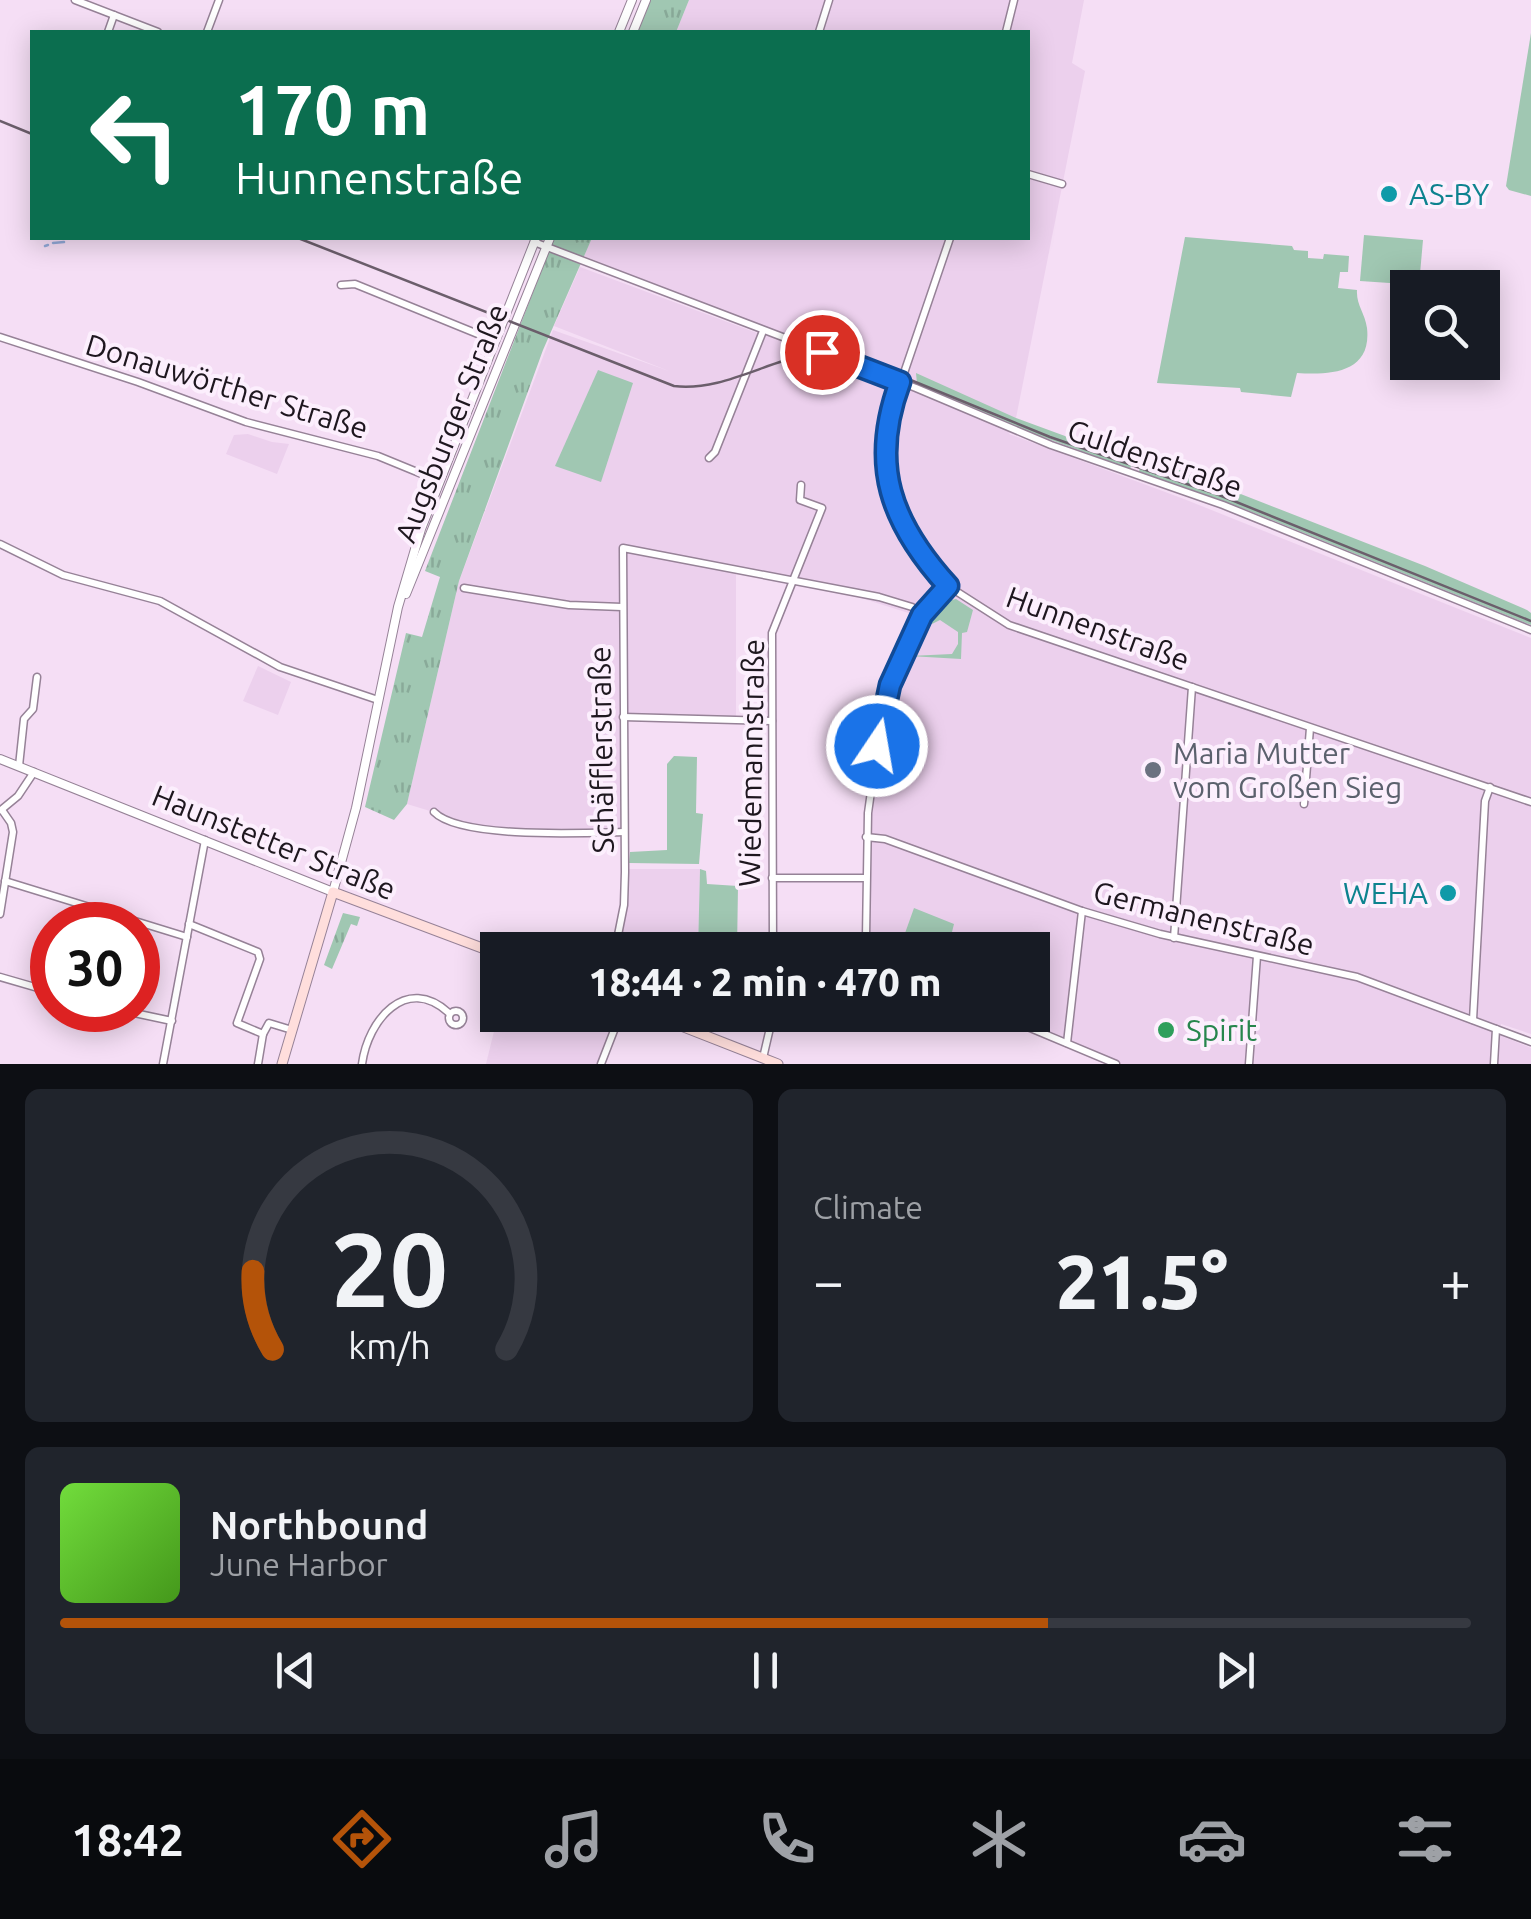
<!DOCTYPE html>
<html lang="en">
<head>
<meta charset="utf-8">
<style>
  body { margin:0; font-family:Ubuntu,sans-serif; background:#20242c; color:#f1f3f6; height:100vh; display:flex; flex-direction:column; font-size:38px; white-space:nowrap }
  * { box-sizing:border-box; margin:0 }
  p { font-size:32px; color:#9ea1a6 }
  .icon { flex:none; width:55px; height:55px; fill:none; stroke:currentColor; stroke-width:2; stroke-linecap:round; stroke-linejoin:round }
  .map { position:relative; height:1064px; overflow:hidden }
  .drawer { display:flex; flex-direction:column; gap:25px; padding:25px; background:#0d0f14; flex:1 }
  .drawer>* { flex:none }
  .guide { position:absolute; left:30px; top:30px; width:1000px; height:210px; border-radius:0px; box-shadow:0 5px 25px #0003; background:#0b6e4f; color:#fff; overflow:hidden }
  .tools { position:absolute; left:1390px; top:270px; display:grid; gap:20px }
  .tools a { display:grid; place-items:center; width:110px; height:110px; border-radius:0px; background:#171b24; box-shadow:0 5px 25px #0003; font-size:50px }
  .speed { position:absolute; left:30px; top:902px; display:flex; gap:20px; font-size:50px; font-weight:700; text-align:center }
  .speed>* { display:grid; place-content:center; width:130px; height:130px; border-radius:50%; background:#171b24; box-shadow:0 5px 25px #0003; line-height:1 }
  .speed .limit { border:15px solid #d22; background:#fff; color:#111 }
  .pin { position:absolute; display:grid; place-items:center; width:85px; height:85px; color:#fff; margin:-42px; border:5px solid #fff; border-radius:50%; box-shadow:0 2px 10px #0007 }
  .me { position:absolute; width:110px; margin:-55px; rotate:12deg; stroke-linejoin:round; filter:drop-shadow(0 0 8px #0008) }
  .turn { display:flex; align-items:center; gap:35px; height:210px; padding:0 40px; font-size:45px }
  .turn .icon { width:130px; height:130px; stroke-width:2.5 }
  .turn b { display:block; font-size:70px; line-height:85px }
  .big { font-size:75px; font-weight:800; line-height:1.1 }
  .drawer .widget { flex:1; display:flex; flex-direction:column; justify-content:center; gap:15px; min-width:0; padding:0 35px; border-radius:15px; background:#20242c }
  .drawer .dial { align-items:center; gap:0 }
  .dial svg { height:260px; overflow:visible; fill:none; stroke:#363941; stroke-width:7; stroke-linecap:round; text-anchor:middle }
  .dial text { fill:#f1f3f6; stroke:none }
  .song { display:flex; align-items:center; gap:30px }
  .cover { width:120px; height:120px; border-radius:15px; background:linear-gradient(135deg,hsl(100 70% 55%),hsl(100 70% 35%)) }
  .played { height:10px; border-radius:5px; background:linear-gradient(90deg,#b45309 70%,#363941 70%) }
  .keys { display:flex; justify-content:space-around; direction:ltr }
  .heat { display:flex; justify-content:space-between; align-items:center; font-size:55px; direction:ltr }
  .drawer .tiles { flex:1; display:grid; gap:25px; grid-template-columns:1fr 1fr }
  .widget:last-child { grid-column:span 2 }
  .trip { position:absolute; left:480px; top:932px; width:570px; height:100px; border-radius:0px; background:#171b24; box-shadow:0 5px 25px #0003; font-weight:800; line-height:100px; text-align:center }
  .dock { display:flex; height:160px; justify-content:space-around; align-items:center; background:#090b0e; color:#9ea1a6 }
  .dock .icon { width:70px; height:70px }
  .dock .active { color:#b45309 }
  .dock b { font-size:45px; color:#f1f3f6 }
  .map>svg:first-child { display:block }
</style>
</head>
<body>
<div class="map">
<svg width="1531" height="1064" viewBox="0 0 1531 1064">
  <defs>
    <pattern id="park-tufts" width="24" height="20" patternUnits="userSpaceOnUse" patternTransform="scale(2.5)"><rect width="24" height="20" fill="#a0c7b2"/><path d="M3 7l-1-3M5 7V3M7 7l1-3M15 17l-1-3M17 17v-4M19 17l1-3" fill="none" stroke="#89aa99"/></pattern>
  </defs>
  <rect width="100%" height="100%" fill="#f5def5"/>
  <g fill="#ecd0ed">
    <polygon points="689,0 1084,0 1072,63 1085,71 1016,418 1009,434 1184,499 1531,638 1531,1034 1501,1024 1500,1035 1531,1048 1531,1064 1114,1064 992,1015 1032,1015 1032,950 866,950 863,938 866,827 886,687 918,616 861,598 736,570 736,717 624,716 626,832 489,829 407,804 459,581 553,330 669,371 554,326 580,267 757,333 760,327 584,256 592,238 1028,238 1028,32 676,32"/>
    <polygon points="248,434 272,442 289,444 277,474 226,454 234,435"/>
    <polygon points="258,666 291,682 278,715 243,701"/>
    <polygon points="627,869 700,869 698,950 618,950 627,905"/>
    <polygon points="498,1015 511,1015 542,1027 558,1029 560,1015 613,1015 621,1018 603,1064 486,1064"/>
  </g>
  <g fill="#a0c7b2">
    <polygon points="1531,33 1531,196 1509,190 1506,186"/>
    <polygon points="1364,235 1423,240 1419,285 1360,281"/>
    <path d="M 1185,237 L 1292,246 L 1294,250 L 1308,251 L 1308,258 L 1323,259 L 1324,254 L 1349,256 L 1348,272 L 1340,272 L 1338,288 L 1357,290 C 1356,305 1365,313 1367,328 C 1372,374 1329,375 1297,373 L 1291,397 L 1241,392 L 1240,388 L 1157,383 Z"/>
    <polygon points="598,370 633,383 601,482 555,466"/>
    <polygon points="916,373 1016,418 1133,461 1130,469 1035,434 917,384"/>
    <polygon points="1141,455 1425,566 1527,610 1531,613 1531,625 1247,510 1139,472"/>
    <polygon points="956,599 973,610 967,632 962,633 961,659 909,656 952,654 958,644 958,632 940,620 932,624 927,620 944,602"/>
    <polygon points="674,756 697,757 696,813 703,814 699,864 629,863 630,852 667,850 667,764"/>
    <polygon points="700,869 706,871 707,884 738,886 737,950 698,950"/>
    <polygon points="914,908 954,924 952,932 983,942 982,950 899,950"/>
  </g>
  <g fill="url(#park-tufts)">
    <polygon points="650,0 689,0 676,32 637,32"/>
    <polygon points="554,238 592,238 543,350 459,581 407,804 394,820 365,807 406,633 422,637 440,577 425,571"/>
    <polygon points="343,913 360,917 357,926 351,924 332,969 324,965"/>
  </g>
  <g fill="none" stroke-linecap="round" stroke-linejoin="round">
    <g stroke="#92a9d8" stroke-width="2.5">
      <polyline points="53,243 64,242"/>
      <polyline points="45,246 48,245"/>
    </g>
    <defs>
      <g id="minor">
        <polyline points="75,0 158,32"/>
        <polyline points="108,32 114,15"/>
        <polyline points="207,32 219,0"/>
        <polyline points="819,32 829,0"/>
        <polyline points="1006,32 1014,0"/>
        <polyline points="1028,174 1062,184"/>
        <polyline points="950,238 889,417 885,450 887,478 895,509 921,556 948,586 1009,625 1531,802"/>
        <polyline points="534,242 916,388 1051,445 1223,505 1531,630"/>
        <polyline points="341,285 355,284 495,341"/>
        <polyline points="0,337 138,382 246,422 378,456 439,481"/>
        <polyline points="709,458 715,452 763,331"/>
        <polyline points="0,544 63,575 160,601 280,667 378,700"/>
        <polyline points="464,588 569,605 622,607"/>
        <polyline points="623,717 772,721"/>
        <polyline points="19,766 24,719 33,709 37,677"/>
        <polyline points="1304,804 1310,728"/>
        <polyline points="1,810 18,796 34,772"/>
        <path d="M 434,812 C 460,839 585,833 624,832"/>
        <polyline points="866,837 885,839 1082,911 1160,934 1357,977 1531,1042"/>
        <polyline points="772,878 865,878"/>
        <polyline points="5,881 187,937"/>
        <polyline points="0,914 13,832 11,823 2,810"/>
        <polyline points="189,924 258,952 260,959 237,1023 263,1034 269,1023 292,1030"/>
        <polyline points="1174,938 1192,687"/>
        <polyline points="615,950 624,905 625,872 623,548 879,597 912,607 922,615"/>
        <polyline points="773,950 772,633 822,508 800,500 801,485"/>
        <polyline points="870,950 866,937 868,813 881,720 890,685 922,615 948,586"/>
        <polyline points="0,977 52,992"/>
        <polyline points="120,1010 172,1021"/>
        <circle cx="456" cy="1018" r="7"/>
        <polyline points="999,1015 1116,1064"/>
        <polyline points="1473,1020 1485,801 1490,787"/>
        <polyline points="1067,1043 1082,911"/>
        <polyline points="763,1058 773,1015"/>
        <polyline points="163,1064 205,840"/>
        <polyline points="258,1064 263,1034"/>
        <path d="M 362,1064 C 368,1020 406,974 449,1013"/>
        <polyline points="601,1064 620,1015"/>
        <polyline points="1249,1064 1257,956"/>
        <polyline points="1494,1064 1496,1029"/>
      </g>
      <g id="tertiary">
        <polyline points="619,32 632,0"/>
        <polyline points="633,32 646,0"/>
        <polyline points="406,594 550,238"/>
        <polyline points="0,759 333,892 356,808 398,607 421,529 536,238"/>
      </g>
      <g id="secondary">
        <polyline points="653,1015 778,1064"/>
        <polyline points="282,1064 333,892 498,954"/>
      </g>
    </defs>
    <use href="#minor" stroke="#968297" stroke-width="9"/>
    <use href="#tertiary" stroke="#968297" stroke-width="10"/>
    <use href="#secondary" stroke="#968297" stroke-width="11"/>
    <use href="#minor" stroke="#fff" stroke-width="6"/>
    <use href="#tertiary" stroke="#fff" stroke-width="8"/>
    <use href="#secondary" stroke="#ffdedc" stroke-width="9"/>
    <g stroke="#6b5e6b" stroke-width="2.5">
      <polyline points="0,121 32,134"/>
      <path d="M 298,238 L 674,386 C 735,393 788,343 847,354 L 1050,437 L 1219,495 L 1531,621"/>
    </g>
  </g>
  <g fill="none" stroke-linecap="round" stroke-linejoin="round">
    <defs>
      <path id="route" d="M 822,352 L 900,382 C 869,465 891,523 948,586 L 922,615 L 890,685 L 877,746"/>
    </defs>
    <use href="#route" stroke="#114b97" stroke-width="25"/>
    <use href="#route" stroke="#1a73e8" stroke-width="18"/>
  </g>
  <g fill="#0f9aa8" stroke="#fceffd" stroke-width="4">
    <circle cx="1389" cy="194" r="10"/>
    <circle cx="1448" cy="893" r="10"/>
  </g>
  <circle fill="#6b7280" stroke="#fceffd" stroke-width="4" cx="1153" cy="770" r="10"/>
  <circle fill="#2e9e5b" stroke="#fceffd" stroke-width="4" cx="1166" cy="1030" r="10"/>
  <g text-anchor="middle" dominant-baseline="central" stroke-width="8" stroke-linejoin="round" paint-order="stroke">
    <g font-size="30" fill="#0d838f" stroke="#fceffd" text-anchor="start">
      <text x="1409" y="194">AS-BY</text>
      <text x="1428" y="893" text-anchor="end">WEHA</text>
    </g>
    <g font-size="30" fill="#1e171f" stroke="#fceffd">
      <text transform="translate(227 386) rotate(17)">Donauwörther Straße</text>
      <text transform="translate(451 423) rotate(-68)">Augsburger Straße</text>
      <text transform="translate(1155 458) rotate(19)">Guldenstraße</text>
      <text transform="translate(1098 628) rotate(20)">Hunnenstraße</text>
      <text transform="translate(601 750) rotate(-91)">Schäfflerstraße</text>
      <text transform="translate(751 763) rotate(-89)">Wiedemannstraße</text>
      <text transform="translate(274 842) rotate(22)">Haunstetter Straße</text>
      <text transform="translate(1204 918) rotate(14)">Germanenstraße</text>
    </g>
    <g font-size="30" fill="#5b616d" stroke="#fceffd" text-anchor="start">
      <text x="1173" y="753">Maria Mutter<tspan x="1173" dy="34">vom Großen Sieg</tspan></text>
    </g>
    <g font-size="30" fill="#27864d" stroke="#fceffd" text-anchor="start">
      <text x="1186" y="1030">Spirit</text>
    </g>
  </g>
</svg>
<div class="tools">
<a><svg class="icon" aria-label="search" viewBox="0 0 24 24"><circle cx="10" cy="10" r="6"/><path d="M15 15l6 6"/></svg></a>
</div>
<div class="speed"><div class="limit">30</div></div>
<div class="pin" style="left:822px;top:352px;background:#d93025"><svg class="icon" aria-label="arrive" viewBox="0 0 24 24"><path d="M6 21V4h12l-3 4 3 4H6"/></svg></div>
<svg class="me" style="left:877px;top:746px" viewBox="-20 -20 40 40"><circle r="17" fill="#1a73e8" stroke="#fff" stroke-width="3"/><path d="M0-11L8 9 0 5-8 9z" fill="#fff"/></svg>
<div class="trip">18:44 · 2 min · 470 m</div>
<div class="guide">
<div class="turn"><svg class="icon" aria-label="left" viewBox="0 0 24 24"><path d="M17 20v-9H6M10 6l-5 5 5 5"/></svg><div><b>170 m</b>Hunnenstraße</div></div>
</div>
</div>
<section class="drawer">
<div class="tiles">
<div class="widget dial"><svg viewBox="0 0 100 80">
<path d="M14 69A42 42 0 1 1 86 69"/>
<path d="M14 69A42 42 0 0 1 8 45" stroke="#b45309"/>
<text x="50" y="56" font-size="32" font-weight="700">20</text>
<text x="50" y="72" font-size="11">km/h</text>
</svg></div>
<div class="widget"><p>Climate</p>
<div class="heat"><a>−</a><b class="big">21.5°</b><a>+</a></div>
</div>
<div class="widget">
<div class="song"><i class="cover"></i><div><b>Northbound</b><p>June Harbor</p></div></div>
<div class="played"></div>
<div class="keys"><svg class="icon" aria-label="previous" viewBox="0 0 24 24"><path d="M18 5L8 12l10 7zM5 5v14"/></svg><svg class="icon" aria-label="pause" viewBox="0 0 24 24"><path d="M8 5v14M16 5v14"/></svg><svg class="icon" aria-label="next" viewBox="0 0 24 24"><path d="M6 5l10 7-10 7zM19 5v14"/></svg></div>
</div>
</div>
</section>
<nav class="dock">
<b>18:42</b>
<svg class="icon active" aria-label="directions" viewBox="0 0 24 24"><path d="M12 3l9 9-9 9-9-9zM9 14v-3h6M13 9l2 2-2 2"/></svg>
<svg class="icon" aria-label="music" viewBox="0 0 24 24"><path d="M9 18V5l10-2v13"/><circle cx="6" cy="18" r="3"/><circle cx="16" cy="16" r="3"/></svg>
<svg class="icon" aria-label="phone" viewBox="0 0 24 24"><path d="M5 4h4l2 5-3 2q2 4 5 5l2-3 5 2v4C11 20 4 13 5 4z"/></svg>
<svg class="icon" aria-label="climate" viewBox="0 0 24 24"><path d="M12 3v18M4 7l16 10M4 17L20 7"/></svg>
<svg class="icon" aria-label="car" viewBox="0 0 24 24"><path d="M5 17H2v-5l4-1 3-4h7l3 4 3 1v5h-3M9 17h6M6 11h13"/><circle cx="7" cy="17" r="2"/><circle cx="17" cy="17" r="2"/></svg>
<svg class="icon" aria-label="filters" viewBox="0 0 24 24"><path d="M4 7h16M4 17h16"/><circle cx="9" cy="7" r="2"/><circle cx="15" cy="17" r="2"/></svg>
</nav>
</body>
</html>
